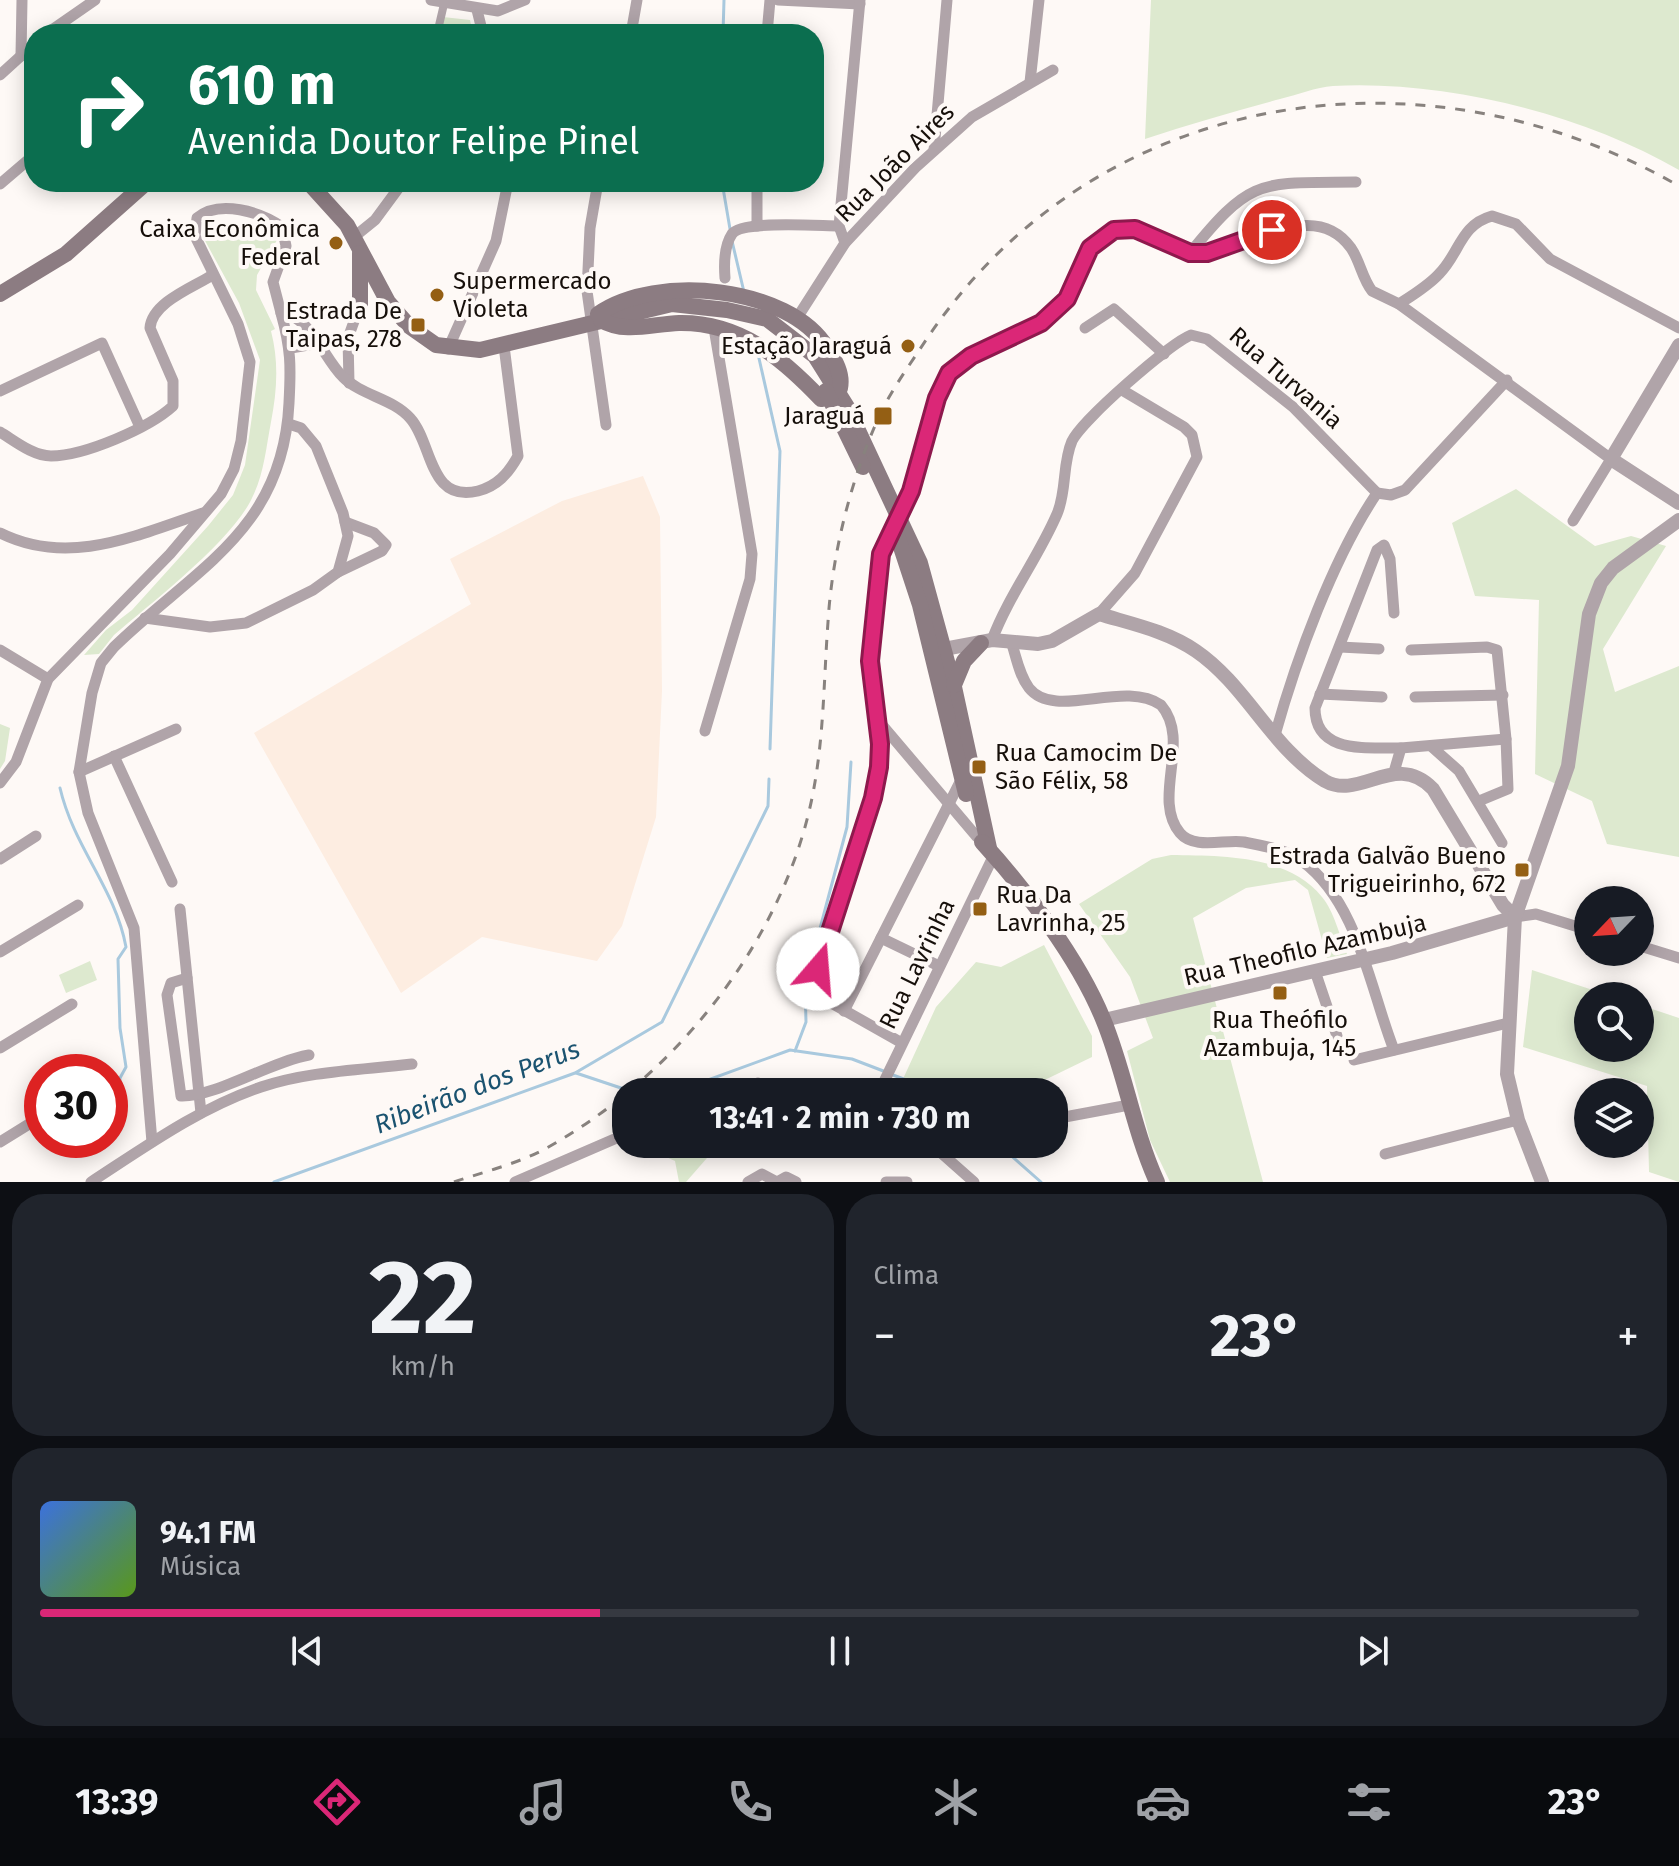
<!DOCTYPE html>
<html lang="pt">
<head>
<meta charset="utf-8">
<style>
  body { margin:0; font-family:"Fira Sans",sans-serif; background:#20242c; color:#f1f3f6; height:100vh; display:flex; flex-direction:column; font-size:30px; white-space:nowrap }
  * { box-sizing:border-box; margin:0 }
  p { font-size:26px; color:#9ea1a6 }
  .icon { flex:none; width:44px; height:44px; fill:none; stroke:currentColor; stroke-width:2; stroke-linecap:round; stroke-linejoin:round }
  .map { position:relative; height:1182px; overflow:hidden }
  .panel { display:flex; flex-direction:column; gap:12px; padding:12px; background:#0d0f14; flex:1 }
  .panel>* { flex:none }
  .guide { position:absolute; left:24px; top:24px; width:800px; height:168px; border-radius:32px; box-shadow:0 4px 20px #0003; background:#0b6e4f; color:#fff; overflow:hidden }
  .needle { width:52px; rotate:245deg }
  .controls { position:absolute; left:1574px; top:886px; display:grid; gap:16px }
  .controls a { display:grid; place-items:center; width:80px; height:80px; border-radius:50%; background:#171b24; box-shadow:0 4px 20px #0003; font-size:40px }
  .speed { position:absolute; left:24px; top:1054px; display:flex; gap:16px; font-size:40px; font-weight:700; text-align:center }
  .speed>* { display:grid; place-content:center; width:104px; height:104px; border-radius:50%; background:#171b24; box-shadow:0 4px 20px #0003; line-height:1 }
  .speed .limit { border:12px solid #d22; background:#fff; color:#111 }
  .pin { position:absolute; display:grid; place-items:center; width:68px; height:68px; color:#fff; margin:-34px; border:4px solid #fff; border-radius:50%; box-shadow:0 2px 8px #0007 }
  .me { position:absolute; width:88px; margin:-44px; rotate:18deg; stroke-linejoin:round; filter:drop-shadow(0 0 6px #0008) }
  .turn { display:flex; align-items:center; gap:28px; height:168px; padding:0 32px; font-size:36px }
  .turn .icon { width:104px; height:104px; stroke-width:2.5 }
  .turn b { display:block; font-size:56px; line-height:68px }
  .big { font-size:60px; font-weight:700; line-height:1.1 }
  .panel .card { flex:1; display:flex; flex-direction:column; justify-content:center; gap:12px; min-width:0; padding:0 28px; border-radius:32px; background:#20242c }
  .panel .dial { align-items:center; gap:0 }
  .dial b { font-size:104px; line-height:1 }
  .song { display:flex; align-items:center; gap:24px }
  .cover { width:96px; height:96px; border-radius:12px; background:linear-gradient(135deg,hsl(220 70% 55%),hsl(90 70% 35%)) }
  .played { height:8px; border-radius:4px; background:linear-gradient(90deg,#db2777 35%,#363941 35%) }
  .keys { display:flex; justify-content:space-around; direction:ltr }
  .heat { display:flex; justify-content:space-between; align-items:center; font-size:44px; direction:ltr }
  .panel .tiles { flex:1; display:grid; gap:12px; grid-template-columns:1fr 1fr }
  .card:last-child { grid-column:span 2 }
  .trip { position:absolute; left:612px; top:1078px; width:456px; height:80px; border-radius:32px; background:#171b24; box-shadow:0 4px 20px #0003; font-weight:700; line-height:80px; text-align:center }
  .dock { display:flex; height:128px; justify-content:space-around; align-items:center; background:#090b0e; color:#9ea1a6 }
  .dock .icon { width:56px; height:56px }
  .dock .current { color:#db2777 }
  .dock b { font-size:36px; color:#f1f3f6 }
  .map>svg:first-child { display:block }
</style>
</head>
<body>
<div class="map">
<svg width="1679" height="1182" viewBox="0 0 1679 1182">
  <rect width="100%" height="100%" fill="#fef9f6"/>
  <polygon fill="#fdede1" points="643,476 660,517 662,691 656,817 622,926 597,961 482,937 401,993 254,733 471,604 450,559 562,501"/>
  <g fill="#dde9cf">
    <path d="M 1151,0 L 1679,0 L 1679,170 C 1582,114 1446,80 1333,86 C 1316,87 1297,95 1280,99 C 1235,111 1190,124 1145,139 Z"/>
    <polygon points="443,17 470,20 473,34 440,34"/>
    <path d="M 215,220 L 270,232 L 277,240 L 257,275 L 256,290 L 275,329 L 271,331 C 279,362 277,391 271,422 C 266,448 264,474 252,498 C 232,541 151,603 114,635 L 99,654 L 84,655 L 106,630 L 132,610 L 208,526 L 233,495 L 245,465 L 260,360 L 239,303 L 203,237 L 205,226 Z"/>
    <polygon points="1516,489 1595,546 1631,536 1666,546 1603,649 1615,692 1679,666 1679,857 1607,844 1592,801 1535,774 1539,600 1475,596 1452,523"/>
    <polygon points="0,724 10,728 5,761 0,769"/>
    <path d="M 1171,855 C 1220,856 1288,854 1322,897 C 1334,911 1340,937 1347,954 L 1327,958 L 1308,890 L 1295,880 L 1246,888 L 1193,918 L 1263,1182 L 1170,1182 L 1150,1140 L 1127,1051 L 1153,1038 L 1130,977 L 1079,904 L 1152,859 Z"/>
    <polygon points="1044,945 1092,1036 1092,1057 1020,1092 897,1092 936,1007 976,962 1001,967"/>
    <polygon points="90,961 97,980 66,993 59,975"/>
    <polygon points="1532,970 1611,996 1588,996 1588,1048 1640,1048 1640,1005 1679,1018 1679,1182 1649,1172 1647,1086 1523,1047"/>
    <polygon points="638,1144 705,1144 707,1158 686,1182 679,1182 675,1161"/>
  </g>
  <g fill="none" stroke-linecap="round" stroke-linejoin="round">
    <g stroke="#a9c9de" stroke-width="3">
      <polyline points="723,34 724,0"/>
      <polyline points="722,182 730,229"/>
      <polyline points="732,241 744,292"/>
      <polyline points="758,354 780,451 770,749"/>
      <path d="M 60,788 C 74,848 115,888 126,947 L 118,959 L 120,1028 L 126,1067 L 120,1078 L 120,1104 L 114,1135"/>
      <polyline points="795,1051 806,1022 805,985 847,827 851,762"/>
      <polyline points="576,1073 633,1092"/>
      <polyline points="893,1075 938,1092"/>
      <polyline points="675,1092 790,1050 852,1059 886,1072"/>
      <polyline points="998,1144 1041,1182"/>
      <polyline points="274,1182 575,1073 662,1022 768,806 769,779"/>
    </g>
    <polyline stroke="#b0a4a9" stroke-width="8" points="437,34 444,4"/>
    <g stroke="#b0a4a9" stroke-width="11">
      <polyline points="431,0 498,11 525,0"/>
      <polyline points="778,0 860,4"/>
      <polyline points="477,10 483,34"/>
      <polyline points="46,34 95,0"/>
      <polyline points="631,34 637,0"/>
      <polyline points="767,34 770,0"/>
      <polyline points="21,56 22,0"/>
      <polyline points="0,75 34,44"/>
      <polyline points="1030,82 1039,0"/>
      <polyline points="934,150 947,0"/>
      <polyline points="598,182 590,228 587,291 606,425"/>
      <polyline points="757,182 757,226"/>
      <polyline points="0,184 34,155"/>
      <polyline points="354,237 375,220 403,182"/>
      <polyline points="845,243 839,226 860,0"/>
      <path d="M 1190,253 C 1252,176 1261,183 1356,182"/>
      <path d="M 725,278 C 724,265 724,246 732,234 C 742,220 819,226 839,226"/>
      <path d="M 1399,304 C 1413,295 1428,286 1439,274 C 1460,253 1460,225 1492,216 L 1516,224 L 1550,259 L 1679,328"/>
      <polyline points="797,318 845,243 915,168 972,117 1053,70"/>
      <polyline points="1085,328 1114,309 1164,354"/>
      <polyline points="291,348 348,338"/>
      <polyline points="448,349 496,241 508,182"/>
      <polyline points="349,383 348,338 361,302"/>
      <polyline points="0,391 102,343 140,427"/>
      <path d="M 0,432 C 15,441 33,456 51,456 C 84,456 149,428 173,406 L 173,381 L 150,328 C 152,303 191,288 211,276"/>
      <polyline points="1377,493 1391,495 1405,490 1507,380"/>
      <path d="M 0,533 C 68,567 135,536 203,513"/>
      <polyline points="338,572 382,551 386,545 374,533 345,522"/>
      <path d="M 1394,613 L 1390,559 L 1384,545 L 1377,550 L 1315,708 C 1315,755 1368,747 1401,748"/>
      <polyline points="1099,614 1135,573 1197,457 1192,435 1184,427 1122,390"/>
      <polyline points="145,618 210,627 246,623 313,590 338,572 348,536 343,513 316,446 301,428 289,424"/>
      <path d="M 992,640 C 1009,595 1038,558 1057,514 C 1067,491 1062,464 1072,441 C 1082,420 1169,344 1191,335 L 1207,339 L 1293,407 L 1377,493"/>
      <path d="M 1011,641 C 1016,656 1019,675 1029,688 C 1055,721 1123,679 1161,705 C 1192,741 1151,798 1180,833 C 1194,850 1225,839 1244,842 C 1263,846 1286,849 1302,861 C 1358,902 1370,989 1394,1050"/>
      <polyline points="1340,647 1379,649"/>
      <polyline points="0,650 48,679"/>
      <polyline points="1320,694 1382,697"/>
      <polyline points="1415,697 1503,695"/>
      <polyline points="877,719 977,837"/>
      <polyline points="705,731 750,579 752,554 714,328"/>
      <path d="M 1275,735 C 1296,660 1333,558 1377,493"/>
      <polyline points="1432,747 1459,771 1502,843"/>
      <polyline points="114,756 172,882"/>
      <polyline points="79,772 176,729"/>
      <polyline points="1394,772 1401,748 1506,739 1497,650 1487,647 1411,650"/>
      <path d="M 0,783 L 16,762 L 48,679 L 170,554 L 221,494 L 234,469 L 241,441 L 250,362 L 238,324 L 195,236 L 197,218 C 219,199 261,212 282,227 L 286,246 L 273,282 L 281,313 C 310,315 324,359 343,377 C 362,396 392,398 410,418 C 433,443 428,503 478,491 C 497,486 508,474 518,456 L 504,346"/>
      <polyline points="1479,801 1508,789 1506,739"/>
      <polyline points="0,859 36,836"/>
      <polyline points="180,909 201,1113"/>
      <polyline points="1515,917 1536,914 1588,930"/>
      <polyline points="881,938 939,966"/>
      <polyline points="1640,946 1679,958"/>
      <polyline points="0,952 78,905"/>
      <polyline points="1315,971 1337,1036 1333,1042"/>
      <path d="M 187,978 L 171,983 L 167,995 L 181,1096 C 216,1097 269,1062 309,1055"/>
      <polyline points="844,1011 962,778"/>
      <path d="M 902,1043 L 826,1000 L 817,978 L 873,798 C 876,780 881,762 880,744 C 879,720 871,696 871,672 C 869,635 874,594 880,557 C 886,524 911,496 920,463 C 929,434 930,395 950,372 C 976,343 1021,341 1050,315 C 1079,289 1078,244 1113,231 C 1146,218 1176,257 1210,252 C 1252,246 1315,198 1351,248 C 1360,261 1362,278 1372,291 L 1399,304 L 1611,459 L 1573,521"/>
      <polyline points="0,1048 72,1004"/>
      <polyline points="1354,1060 1508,1023"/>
      <polyline points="728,1092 758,1083 796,1092"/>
      <polyline points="879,1092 994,855"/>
      <polyline points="1054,1119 1129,1105"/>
      <polyline points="0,1142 42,1116"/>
      <path d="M 152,1142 L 134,928 L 88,813 L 79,772 L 92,693 L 101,663 L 114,647 C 195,568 283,531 289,403 C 291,366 291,349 281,313"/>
      <polyline points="931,1144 974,1182"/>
      <polyline points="1385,1154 1518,1120"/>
      <path d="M 91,1182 C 145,1147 199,1108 261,1087 C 308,1071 362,1070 412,1064"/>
      <polyline points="515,1182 626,1134"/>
      <polyline points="748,1182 762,1174 777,1182 786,1177 796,1182"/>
      <polyline points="886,1182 907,1182"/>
    </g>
    <g stroke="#b0a4a9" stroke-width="14">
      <polyline points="1679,345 1611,459 1679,503"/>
      <path d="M 944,649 L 992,640 L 1038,644 L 1052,641 L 1099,614 C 1132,624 1167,631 1196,651 C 1246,685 1272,749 1325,781 C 1360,801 1396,750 1433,789 L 1503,905 L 1515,917"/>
      <polyline points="1104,1020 1392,953 1515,917"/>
      <polyline points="1542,1182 1518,1120 1507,1074 1515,917 1568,766 1589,614 1601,583 1613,568 1679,520"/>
    </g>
    <g stroke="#8c7c82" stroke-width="16">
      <polyline points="308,182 347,225 388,302 409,326 436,345 480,350 672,304 727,310 767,319 815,356 847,407 920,563 954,687 989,848"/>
      <polyline points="0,294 66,254 147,182"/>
      <polyline points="360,306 360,253"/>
      <path d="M 598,314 C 656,273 789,286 827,348 C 835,360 843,374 840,388 L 834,397 L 821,399 C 782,358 740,322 679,323 C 652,324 625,334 601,320"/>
      <polyline points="826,391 863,467"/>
      <polyline points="898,538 920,605 966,794"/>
      <polyline points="954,685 964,661 981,643"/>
      <path d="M 982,842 C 1026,890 1078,958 1103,1019 C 1125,1072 1133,1129 1157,1182"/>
    </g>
    <path stroke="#88827e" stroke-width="3" stroke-dasharray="10 10" stroke-linecap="butt" d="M 454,1182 C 483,1172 516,1164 543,1150 C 677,1077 790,934 815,782 C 824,729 824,676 828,622 C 832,555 850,483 877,421 C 889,393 909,366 926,340 C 1095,88 1421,38 1679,186"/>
  </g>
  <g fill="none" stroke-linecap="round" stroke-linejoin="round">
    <defs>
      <polyline id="route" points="818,969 873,798 879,767 880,744 870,661 881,554 911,491 937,398 949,373 971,356 1041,323 1067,299 1090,248 1114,230 1135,229 1190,253 1207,253 1272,230"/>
    </defs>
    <use href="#route" stroke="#8e194d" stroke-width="20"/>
    <use href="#route" stroke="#db2777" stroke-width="14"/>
  </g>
  <g fill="#945f14" stroke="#fef9f6" stroke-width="3">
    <circle cx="336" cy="243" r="8"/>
    <circle cx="437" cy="295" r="8"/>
    <rect x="410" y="317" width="16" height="16" rx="4"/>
    <circle cx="908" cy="346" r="8"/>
    <rect x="873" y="406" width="20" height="20" rx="4"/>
    <rect x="971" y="759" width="16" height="16" rx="4"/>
    <rect x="1514" y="862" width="16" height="16" rx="4"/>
    <rect x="972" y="901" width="16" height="16" rx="4"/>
    <rect x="1272" y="985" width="16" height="16" rx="4"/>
  </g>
  <g text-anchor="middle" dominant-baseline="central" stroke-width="8" stroke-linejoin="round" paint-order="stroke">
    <g font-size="24" fill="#160f0a" stroke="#fef9f6">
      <text transform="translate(895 163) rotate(-45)">Rua João Aires</text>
      <text transform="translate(1286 378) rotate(41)">Rua Turvania</text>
      <text transform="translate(1305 950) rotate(-13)">Rua Theofilo Azambuja</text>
      <text transform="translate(917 964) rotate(-64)">Rua Lavrinha</text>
    </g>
    <g font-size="24" fill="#160f0a" stroke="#fef9f6" text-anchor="end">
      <text x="320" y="229">Caixa Econômica<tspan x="320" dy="28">Federal</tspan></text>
      <text x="453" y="281" text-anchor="start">Supermercado<tspan x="453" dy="28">Violeta</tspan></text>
      <text x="402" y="311">Estrada De<tspan x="402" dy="28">Taipas, 278</tspan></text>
      <text x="892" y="346">Estação Jaraguá</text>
      <text x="865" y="416">Jaraguá</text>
      <text x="995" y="753" text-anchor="start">Rua Camocim De<tspan x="995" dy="28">São Félix, 58</tspan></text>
      <text x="1506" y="856">Estrada Galvão Bueno<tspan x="1506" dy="28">Trigueirinho, 672</tspan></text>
      <text x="996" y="895" text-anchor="start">Rua Da<tspan x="996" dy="28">Lavrinha, 25</tspan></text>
      <text x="1280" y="1020" text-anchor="middle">Rua Theófilo<tspan x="1280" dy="28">Azambuja, 145</tspan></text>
    </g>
    <g font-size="26" font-style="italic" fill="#1b5370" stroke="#fef9f6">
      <text transform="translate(477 1087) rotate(-21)">Ribeirão dos Perus</text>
    </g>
  </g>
</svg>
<div class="controls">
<a><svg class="needle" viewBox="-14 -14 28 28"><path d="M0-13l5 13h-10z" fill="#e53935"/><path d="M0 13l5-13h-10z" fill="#9ea1a6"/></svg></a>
<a><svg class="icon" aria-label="search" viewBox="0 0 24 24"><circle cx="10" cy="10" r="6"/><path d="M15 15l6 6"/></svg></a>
<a><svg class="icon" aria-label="layers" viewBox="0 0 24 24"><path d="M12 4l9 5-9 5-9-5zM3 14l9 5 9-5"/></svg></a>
</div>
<div class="speed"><div class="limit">30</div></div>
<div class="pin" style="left:1272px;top:230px;background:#d93025"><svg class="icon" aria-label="arrive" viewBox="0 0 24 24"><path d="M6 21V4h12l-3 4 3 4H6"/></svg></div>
<svg class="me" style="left:818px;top:969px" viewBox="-20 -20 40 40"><circle r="19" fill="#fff"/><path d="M0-13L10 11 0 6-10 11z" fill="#db2777"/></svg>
<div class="trip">13:41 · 2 min · 730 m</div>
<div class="guide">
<div class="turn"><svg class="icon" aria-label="right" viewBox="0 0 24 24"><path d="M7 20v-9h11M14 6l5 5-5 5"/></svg><div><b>610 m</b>Avenida Doutor Felipe Pinel</div></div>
</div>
</div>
<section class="panel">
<div class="tiles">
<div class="card dial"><b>22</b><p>km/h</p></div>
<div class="card"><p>Clima</p>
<div class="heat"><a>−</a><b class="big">23°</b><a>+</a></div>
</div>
<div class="card">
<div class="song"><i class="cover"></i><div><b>94.1 FM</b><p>Música</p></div></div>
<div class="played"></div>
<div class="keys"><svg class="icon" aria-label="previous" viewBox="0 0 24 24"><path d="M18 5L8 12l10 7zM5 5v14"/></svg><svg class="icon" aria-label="pause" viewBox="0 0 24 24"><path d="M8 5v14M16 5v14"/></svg><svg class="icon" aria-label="next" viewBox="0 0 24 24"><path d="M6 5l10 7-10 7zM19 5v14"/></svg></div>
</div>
</div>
</section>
<nav class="dock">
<b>13:39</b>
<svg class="icon current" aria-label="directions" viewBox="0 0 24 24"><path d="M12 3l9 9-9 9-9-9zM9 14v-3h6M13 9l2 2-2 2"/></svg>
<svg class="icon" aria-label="music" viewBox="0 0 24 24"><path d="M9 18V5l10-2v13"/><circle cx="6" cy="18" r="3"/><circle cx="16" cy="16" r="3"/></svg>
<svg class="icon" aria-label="phone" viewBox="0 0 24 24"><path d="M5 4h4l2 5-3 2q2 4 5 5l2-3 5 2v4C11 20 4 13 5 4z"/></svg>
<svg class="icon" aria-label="climate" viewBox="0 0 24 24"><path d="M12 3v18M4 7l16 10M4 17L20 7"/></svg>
<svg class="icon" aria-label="car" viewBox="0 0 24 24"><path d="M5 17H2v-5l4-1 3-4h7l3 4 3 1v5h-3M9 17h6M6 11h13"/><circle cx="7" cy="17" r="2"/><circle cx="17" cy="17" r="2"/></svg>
<svg class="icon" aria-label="filters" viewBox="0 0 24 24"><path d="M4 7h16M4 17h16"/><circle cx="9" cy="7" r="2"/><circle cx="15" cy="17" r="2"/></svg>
<b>23°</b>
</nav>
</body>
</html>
